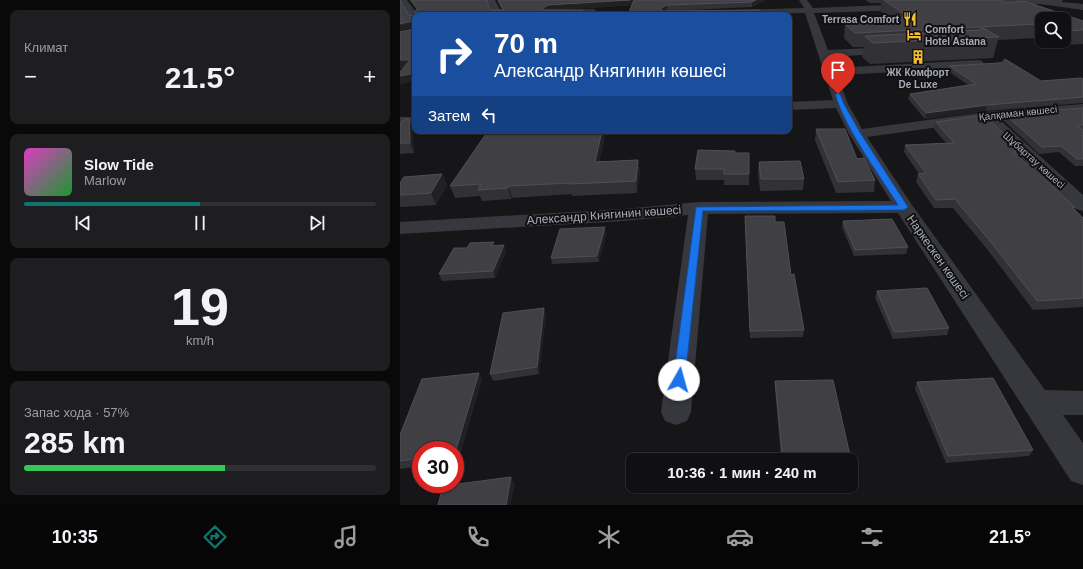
<!DOCTYPE html>
<html lang="ru">
<head>
<meta charset="utf-8">
<style>
  body { margin:0; font-family:Arial,sans-serif; background:#1e1e20; color:#f1f3f6; height:100vh; display:flex; flex-direction:column; font-size:15px; white-space:nowrap }
  * { box-sizing:border-box; margin:0 }
  p { font-size:13px; color:#9c9d9f }
  .icon { flex:none; width:22px; height:22px; fill:none; stroke:currentColor; stroke-width:2; stroke-linecap:round; stroke-linejoin:round }
  .map { position:relative; flex:1; overflow:hidden }
  .panel { display:flex; flex-direction:column; gap:10px; padding:10px; background:#09090a; width:400px }
  .panel>* { flex:none }
  .guide { position:absolute; left:12px; top:12px; width:380px; height:122px; border-radius:8px; box-shadow:0 1px 3px #0004,0 0 0 1px #303032; background:#1a4fa0; color:#fff; overflow:hidden }
  .controls { position:absolute; left:635px; top:12px; display:grid; gap:8px }
  .controls a { display:grid; place-items:center; width:36px; height:36px; border-radius:8px; background:#101012; box-shadow:0 1px 3px #0004,0 0 0 1px #303032; font-size:20px }
  .speed { position:absolute; left:12px; top:441px; display:flex; gap:8px; font-size:20px; font-weight:700; text-align:center }
  .speed>* { display:grid; place-content:center; width:52px; height:52px; border-radius:50%; background:#101012; box-shadow:0 1px 3px #0004,0 0 0 1px #303032; line-height:1 }
  .speed .limit { border:6px solid #d22; background:#fff; color:#111 }
  .pin { position:absolute; display:grid; place-items:center; width:34px; height:34px; color:#fff; margin:-41px -17px; border-radius:50% 50% 50% 0; rotate:-45deg; box-shadow:0 0 4px #0007 }
  .pin .icon { rotate:45deg }
  .me { position:absolute; width:44px; margin:-22px; rotate:7deg; stroke-linejoin:round; filter:drop-shadow(0 0 3px #0008) }
  .turn { display:flex; align-items:center; gap:14px; height:84px; padding:0 16px; font-size:18px }
  .turn .icon { width:52px; height:52px; stroke-width:2.5 }
  .turn b { display:block; font-size:28px; line-height:34px }
  .then { display:flex; align-items:center; height:38px; padding:0 16px; background:#0003; gap:8px; font-size:15px }
  .big { font-size:30px; font-weight:800; line-height:1.1 }
  .panel .tile { flex:1; display:flex; flex-direction:column; justify-content:center; gap:6px; min-width:0; padding:0 14px; border-radius:8px; background:#1e1e20 }
  .panel .dial { align-items:center; gap:0 }
  .dial b { font-size:52px; line-height:1 }
  .song { display:flex; align-items:center; gap:12px }
  .cover { width:48px; height:48px; border-radius:6px; background:linear-gradient(135deg,hsl(310 70% 55%),hsl(130 70% 35%)) }
  .played { height:4px; border-radius:2px; background:linear-gradient(90deg,#0f766e 50%,#303032 50%) }
  .keys { display:flex; justify-content:space-around; direction:ltr }
  .heat { display:flex; justify-content:space-between; align-items:center; font-size:22px; direction:ltr }
  .charge { height:6px; border-radius:3px; background:linear-gradient(90deg,#34c759 57%,#303032 0) }
  .trip { position:absolute; left:226px; top:453px; width:232px; height:40px; border-radius:8px; background:#101012; box-shadow:0 1px 3px #0004,0 0 0 1px #303032; font-weight:800; line-height:40px; text-align:center }
  .tab-bar { display:flex; height:64px; justify-content:space-around; align-items:center; background:#060607; color:#9c9d9f }
  .tab-bar .icon { width:28px; height:28px }
  .tab-bar .active { color:#0f766e }
  .tab-bar b { font-size:18px; color:#f1f3f6 }
  main { display:flex; flex:1; min-height:0 }
  .map>svg:first-child { display:block }
</style>
</head>
<body>
<main>
<section class="panel">
<div class="tile"><p>Климат</p>
<div class="heat"><a>−</a><b class="big">21.5°</b><a>+</a></div>
</div>
<div class="tile">
<div class="song"><i class="cover"></i><div><b>Slow Tide</b><p>Marlow</p></div></div>
<div class="played"></div>
<div class="keys"><svg class="icon" aria-label="previous" viewBox="0 0 24 24"><path d="M18 5L8 12l10 7zM5 5v14"/></svg><svg class="icon" aria-label="pause" viewBox="0 0 24 24"><path d="M8 5v14M16 5v14"/></svg><svg class="icon" aria-label="next" viewBox="0 0 24 24"><path d="M6 5l10 7-10 7zM19 5v14"/></svg></div>
</div>
<div class="tile dial"><b>19</b><p>km/h</p></div>
<div class="tile"><p>Запас хода · 57%</p><b class="big">285 km</b><div class="charge"></div></div>
</section>
<div class="map">
<svg width="683" height="505" viewBox="0 0 683 505">
  <rect width="100%" height="100%" fill="#161618"/>
  <g fill="none" stroke-linecap="round" stroke-linejoin="round">
    <g fill="#37383d" fill-rule="evenodd">
      <polygon points="0,0 7,0 18,15 15,15 15,21 12,20"/>
      <polygon points="87,0 95,0 103,15 93,15"/>
      <polygon points="399,0 407,0 413,8 510,4 514,7 510,10 414,13 428,50 492,47 498,50 492,53 430,57 435,68 578,60 582,61 584,64 582,67 578,68 437,75 448,104 462,129 586,112 683,104 683,112 599,119 683,195 683,211 676,209 583,121 467,137 512,205 645,390 683,391 683,415 663,415 683,443 683,485 671,481 498,213 308,214 291,412 287,421 276,425 265,421 261,412 288,215 223,221 0,234 0,222 223,209 299,202 491,201 449,134 436,108 389,110 389,102 433,100 405,13 327,15 325,13 330,10 404,8"/>
      <polygon points="604,0 663,0 662,2 683,4 683,10 640,4 596,6 592,3 596,0"/>
      <polygon points="193,9 198,12 196,14 145,15 150,12"/>
      <rect x="0" y="117" width="15" height="10"/>
    </g>
  </g>
  <g fill="#323236" fill-rule="evenodd">
    <polygon points="0,0 9,15 14,16 17,10 9,0 87,0 90,10 102,10 97,0 366,0 352,7 267,11 228,15 232,5 158,10 15,15 15,81 0,84 0,72 4,67 0,68 0,32 14,29 14,27 0,31"/>
    <path d="M 465,0 L 600,0 L 605,3 L 683,21 L 683,44 L 650,46 L 635,38 L 598,40 L 593,58 L 470,64 L 462,57 L 464,47 L 453,47 L 444,38 L 445,24 L 448,24 L 449,19 L 488,17 L 480,11 L 481,3 L 470,3 ZM 642,19 L 664,19 L 664,41 L 642,41 Z"/>
    <polygon points="549,66 641,81 683,79 683,103 586,111 525,119 508,99 510,94 568,85 548,71"/>
    <polygon points="683,108 683,166 675,166 659,152 639,154 603,120 604,114"/>
    <polygon points="9,119 12,128 14,153 0,154 0,124"/>
    <polygon points="536,122 619,148 617,154 675,207 674,209 683,218 683,307 633,310 587,249 553,208 534,208 516,182 518,174 519,174 504,152 505,145 546,143 534,129"/>
    <polygon points="416,129 457,159 475,180 474,192 436,193 415,140"/>
    <polygon points="88,131 206,131 199,162 238,160 240,171 237,193 172,196 172,194 112,198 111,199 82,201 80,196 55,198 50,186"/>
    <polygon points="335,153 349,153 349,185 324,185 324,180 296,180 295,169"/>
    <polygon points="359,162 404,179 403,190 360,191 358,172"/>
    <polygon points="42,174 47,185 36,205 0,207 0,183"/>
    <polygon points="443,221 508,247 506,254 454,256 442,227"/>
    <polygon points="345,222 375,222 391,275 404,330 403,337 350,338"/>
    <polygon points="206,234 199,262 152,264 151,258"/>
    <polygon points="95,245 106,251 95,278 42,281 39,274"/>
    <polygon points="477,291 549,328 547,335 493,339 475,298"/>
    <polygon points="146,315 139,374 93,381 90,374"/>
    <polygon points="82,379 58,461 55,461 55,450 21,450 21,466 0,469 0,435"/>
    <polygon points="375,381 451,460 381,460 375,388"/>
    <polygon points="517,382 633,450 629,456 546,463 515,389"/>
  </g>
  <g fill="#212124">
    <polygon points="234,0 234,5 149,11 143,10 143,8 148,5"/>
    <polygon points="356,0 366,0 352,7 352,2"/>
    <polygon points="267,5 267,10 261,14 261,8"/>
    <polygon points="4,19 13,21 15,27 0,31 0,20"/>
    <polygon points="0,60 10,60 12,67 0,68"/>
    <polygon points="15,73 15,81 0,84 0,76"/>
    <polygon points="587,105 586,111 525,119 526,113"/>
    <polygon points="9,119 12,128 14,153 10,143"/>
    <polygon points="202,131 206,131 197,173 195,162"/>
    <polygon points="238,160 240,171 237,193 236,181"/>
    <polygon points="42,174 47,185 36,205 31,193"/>
    <polygon points="109,186 112,198 111,199 108,188"/>
    <polygon points="205,227 206,234 199,262 197,256"/>
    <polygon points="104,245 106,251 95,278 93,271"/>
    <polygon points="144,308 146,315 139,374 137,367"/>
    <polygon points="79,373 82,379 58,461 55,455 55,453"/>
    <polygon points="111,477 115,484 110,505 106,505"/>
  </g>
  <g fill="#3f3f44" stroke="#4f5056">
    <polygon points="0,0 9,15 14,16 15,11 17,10 17,8 11,0 87,0 90,10 103,10 103,9 98,0 230,0 148,5 143,8 143,10 183,10 182,15 15,15 15,73 0,76 0,72 10,60 0,60 0,32 14,29 14,22 13,21 0,24 0,22 4,19 0,20"/>
    <polygon points="234,0 356,0 352,2 267,5 261,8 262,11 360,10 361,15 228,15"/>
    <polygon points="484,0 600,0 605,3 624,1 683,21 683,30 664,31 664,19 642,19 642,25 639,24 455,33 445,24 454,24 449,19 508,17"/>
    <polygon points="583,28 599,37 473,43 465,36 579,30"/>
    <polygon points="605,59 641,81 681,78 683,79 683,97 587,105 526,113 510,94 576,84 549,66 599,63 603,62"/>
    <polygon points="683,108 683,125 677,125 683,130 683,159 677,159 661,146 642,147 604,114"/>
    <polygon points="584,115 619,148 612,148 616,152 614,152 675,207 672,207 683,218 683,298 637,301 590,241 555,199 536,200 518,174 526,173 505,145 554,143 536,122"/>
    <polygon points="5,119 9,119 10,143 0,143 0,124"/>
    <polygon points="416,129 445,129 457,159 464,158 475,180 438,182"/>
    <polygon points="88,131 202,131 195,162 238,160 236,181 170,184 170,183 109,186 108,188 78,190 81,184 50,186"/>
    <polygon points="298,150 335,151 335,153 349,153 349,174 324,174 324,169 295,169"/>
    <polygon points="400,161 404,179 361,179 359,162"/>
    <polygon points="42,174 31,193 0,195 0,183 4,177"/>
    <polygon points="345,216 375,216 375,222 384,222 391,275 394,274 404,330 350,331"/>
    <polygon points="492,219 508,247 455,250 443,221"/>
    <polygon points="205,227 197,256 151,258 160,229"/>
    <polygon points="94,242 92,246 104,245 93,271 39,274 54,248 67,248 70,243"/>
    <polygon points="527,288 549,328 494,332 477,291"/>
    <polygon points="144,308 137,367 90,374 103,313"/>
    <polygon points="79,373 55,453 55,450 21,450 21,458 0,461 0,435 22,379"/>
    <polygon points="593,378 633,450 548,456 517,382"/>
    <polygon points="433,380 451,460 383,460 375,381"/>
    <polygon points="451,461 453,468 451,468"/>
    <polygon points="111,477 106,505 38,505 43,486"/>
  </g>
  <path fill="#1a73e8" stroke="#114b97" d="M 438,93 L 440,94 L 444,104 L 461,134 L 508,207 L 504,210 L 303,211 L 285,380 L 284,384 L 279,385 L 275,384 L 273,380 L 296,207 L 498,205 C 478,173 446,130 435,94 Z"/>
  <defs>
    <symbol id="restaurant-bare" viewBox="-9 -9 18 18"><path d="M-5-6h1v4h1v-4h1v4h1v-4h1v5L-1.5 .5V6h-2V.5L-5-1ZM5-6V6H3V1.5H1.5Q1.5-4 5-6Z" fill="#f6bc30" stroke="#111113" stroke-width="2.5" paint-order="stroke"/></symbol>
    <symbol id="hotel-bare" viewBox="-9 -9 18 18"><path d="M-6-4.5h1.5V1H6V5H4.5V3h-9V5H-6ZM-4 0a1.8 1.8 0 1 1 3.6 0ZM.5 0V-2.5h3Q6-2.5 6 0Z" fill="#f6bc30" stroke="#111113" stroke-width="2.5" paint-order="stroke"/></symbol>
    <symbol id="building-bare" viewBox="-9 -9 18 18"><path d="M-4-6H4V6H1V3H-1V6H-4ZM-2.5-4.3h1.7v1.8h-1.7ZM.8-4.3h1.7v1.8H.8ZM-2.5-1h1.7V.8h-1.7ZM.8-1h1.7V.8H.8Z" fill="#f6bc30" stroke="#111113" stroke-width="2.5" paint-order="stroke"/></symbol>
  </defs>
  <g fill-rule="evenodd">
    <use href="#restaurant-bare" x="500" y="9" width="20" height="20"/>
    <use href="#hotel-bare" x="504" y="25" width="20" height="20"/>
    <use href="#building-bare" x="508" y="47" width="20" height="20"/>
  </g>
  <g text-anchor="middle" dominant-baseline="central" stroke-width="4" stroke-linejoin="round" paint-order="stroke">
    <g font-size="10" font-weight="bold" fill="#a8acb9" stroke="#111113" text-anchor="end">
      <text x="499" y="19">Terrasa Comfort</text>
      <text x="525" y="29" text-anchor="start">Comfort<tspan x="525" dy="12">Hotel Astana</tspan></text>
      <text x="518" y="72" text-anchor="middle">ЖК Комфорт<tspan x="518" dy="12">De Luxe</tspan></text>
    </g>
    <g font-size="10" fill="#a8acb9" stroke="#111113">
      <text transform="translate(618 113) rotate(-6)">Қалқаман көшесі</text>
      <text transform="translate(634 160) rotate(42)">Шұбартау көшесі</text>
    </g>
    <g font-size="12" fill="#a8acb9" stroke="#111113">
      <text transform="translate(204 215) rotate(-4)">Александр Княгинин көшесі</text>
      <text transform="translate(538 257) rotate(55)">Наркескен көшесі</text>
    </g>
  </g>
</svg>
<div class="controls">
<a><svg class="icon" aria-label="search" viewBox="0 0 24 24"><circle cx="10" cy="10" r="6"/><path d="M15 15l6 6"/></svg></a>
</div>
<div class="speed"><div class="limit">30</div></div>
<div class="pin" style="left:438px;top:94px;background:#d93025"><svg class="icon" aria-label="arrive" viewBox="0 0 24 24"><path d="M6 21V4h12l-3 4 3 4H6"/></svg></div>
<svg class="me" style="left:279px;top:380px" viewBox="-20 -20 40 40"><circle r="19" fill="#fff"/><path d="M0-13L10 11 0 6-10 11z" fill="#1a73e8"/></svg>
<div class="trip">10:36 · 1 мин · 240 m</div>
<div class="guide">
<div class="turn"><svg class="icon" aria-label="right" viewBox="0 0 24 24"><path d="M7 20v-9h11M14 6l5 5-5 5"/></svg><div><b>70 m</b>Александр Княгинин көшесі</div></div>
<div class="then">Затем<svg class="icon" aria-label="left" viewBox="0 0 24 24"><path d="M17 20v-9H6M10 6l-5 5 5 5"/></svg></div>
</div>
</div>
</main>
<nav class="tab-bar">
<b>10:35</b>
<svg class="icon active" aria-label="directions" viewBox="0 0 24 24"><path d="M12 3l9 9-9 9-9-9zM9 14v-3h6M13 9l2 2-2 2"/></svg>
<svg class="icon" aria-label="music" viewBox="0 0 24 24"><path d="M9 18V5l10-2v13"/><circle cx="6" cy="18" r="3"/><circle cx="16" cy="16" r="3"/></svg>
<svg class="icon" aria-label="phone" viewBox="0 0 24 24"><path d="M5 4h4l2 5-3 2q2 4 5 5l2-3 5 2v4C11 20 4 13 5 4z"/></svg>
<svg class="icon" aria-label="climate" viewBox="0 0 24 24"><path d="M12 3v18M4 7l16 10M4 17L20 7"/></svg>
<svg class="icon" aria-label="car" viewBox="0 0 24 24"><path d="M5 17H2v-5l4-1 3-4h7l3 4 3 1v5h-3M9 17h6M6 11h13"/><circle cx="7" cy="17" r="2"/><circle cx="17" cy="17" r="2"/></svg>
<svg class="icon" aria-label="filters" viewBox="0 0 24 24"><path d="M4 7h16M4 17h16"/><circle cx="9" cy="7" r="2"/><circle cx="15" cy="17" r="2"/></svg>
<b>21.5°</b>
</nav>
</body>
</html>
